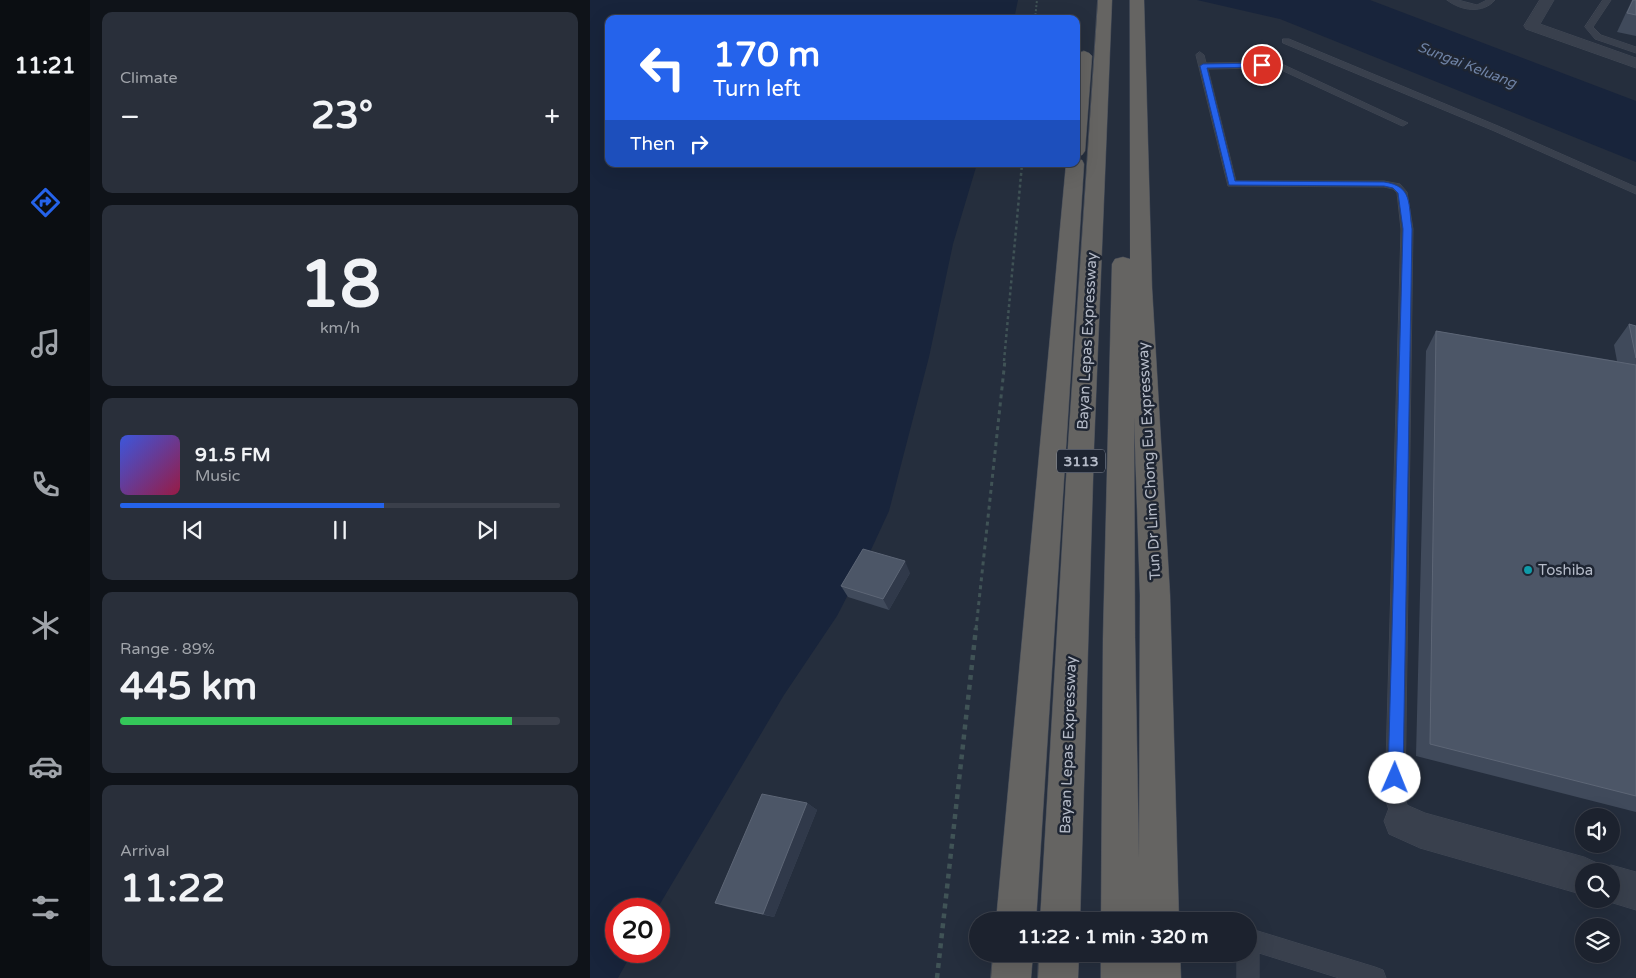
<!DOCTYPE html>
<html lang="en">
<head>
<meta charset="utf-8">
<style>
  body { margin:0; font-family:"Varela Round",sans-serif; background:#292f3a; color:#f1f3f6; height:100vh; display:flex; flex-direction:column; font-size:19px; white-space:nowrap }
  * { box-sizing:border-box; margin:0 }
  p { font-size:16px; color:#a0a4aa }
  .icon { flex:none; width:28px; height:28px; fill:none; stroke:currentColor; stroke-width:2; stroke-linecap:round; stroke-linejoin:round }
  .map { position:relative; flex:1; overflow:hidden }
  .drawer { display:flex; flex-direction:column; gap:12px; padding:12px; background:#0f1319; width:500px }
  .drawer>* { flex:none }
  .hud { position:absolute; left:15px; top:15px; width:475px; height:152px; border-radius:10px; box-shadow:0 5px 20px #0002,0 0 0 1px #3a3f4a; background:#2563eb; color:#fff; overflow:hidden }
  .tools { position:absolute; left:985px; top:808px; display:grid; gap:10px }
  .tools a { display:grid; place-items:center; width:45px; height:45px; border-radius:50%; background:#1c222e; box-shadow:0 5px 20px #0002,0 0 0 1px #3a3f4a; font-size:25px }
  .speed { position:absolute; left:15px; top:898px; display:flex; gap:10px; font-size:25px; font-weight:700; text-align:center }
  .speed>* { display:grid; place-content:center; width:65px; height:65px; border-radius:50%; background:#1c222e; box-shadow:0 5px 20px #0002,0 0 0 1px #3a3f4a; line-height:1 }
  .speed .limit { border:8px solid #d22; background:#fff; color:#111 }
  .pin { position:absolute; display:grid; place-items:center; width:42px; height:42px; color:#fff; margin:-21px; border:2px solid #fff; border-radius:50%; box-shadow:0 1px 5px #0007 }
  .me { position:absolute; width:55px; margin:-28px; rotate:1deg; stroke-linejoin:round; filter:drop-shadow(0 0 4px #0008) }
  .turn { display:flex; align-items:center; gap:18px; height:105px; padding:0 25px; font-size:22px }
  .turn .icon { width:65px; height:65px; stroke-width:2.5 }
  .turn b { display:block; font-size:35px; line-height:42px }
  .then { display:flex; align-items:center; height:48px; padding:0 25px; background:#0003; gap:10px; font-size:19px }
  .big { font-size:38px; font-weight:800; line-height:1.1 }
  .drawer .tile { flex:1; display:flex; flex-direction:column; justify-content:center; gap:8px; min-width:0; padding:0 18px; border-radius:10px; background:#292f3a }
  .drawer .dial { align-items:center; gap:0 }
  .dial b { font-size:65px; line-height:1 }
  .song { display:flex; align-items:center; gap:15px }
  .cover { width:60px; height:60px; border-radius:8px; background:linear-gradient(135deg,hsl(230 70% 55%),hsl(340 70% 35%)) }
  .played { height:5px; border-radius:2px; background:linear-gradient(90deg,#2563eb 60%,#3a3f4a 60%) }
  .keys { display:flex; justify-content:space-around; direction:ltr }
  .heat { display:flex; justify-content:space-between; align-items:center; font-size:28px; direction:ltr }
  .charge { height:8px; border-radius:4px; background:linear-gradient(90deg,#34c759 89%,#3a3f4a 0) }
  .trip { position:absolute; left:379px; top:912px; width:288px; height:50px; border-radius:25px; background:#1c222e; box-shadow:0 5px 20px #0002,0 0 0 1px #3a3f4a; font-weight:800; line-height:50px; text-align:center }
  main { display:flex; flex:1; min-height:0 }
  .tabs { display:flex; flex-direction:column; width:90px; justify-content:space-around; align-items:center; background:#0b0e12; color:#a0a4aa }
  .tabs .icon { width:35px; height:35px }
  .tabs .on { color:#2563eb }
  .tabs b { font-size:22px; color:#f1f3f6 }
  .map>svg:first-child { display:block }
</style>
</head>
<body>
<main>
<nav class="tabs">
<b>11:21</b>
<svg class="icon on" aria-label="directions" viewBox="0 0 24 24"><path d="M12 3l9 9-9 9-9-9zM9 14v-3h6M13 9l2 2-2 2"/></svg>
<svg class="icon" aria-label="music" viewBox="0 0 24 24"><path d="M9 18V5l10-2v13"/><circle cx="6" cy="18" r="3"/><circle cx="16" cy="16" r="3"/></svg>
<svg class="icon" aria-label="phone" viewBox="0 0 24 24"><path d="M5 4h4l2 5-3 2q2 4 5 5l2-3 5 2v4C11 20 4 13 5 4z"/></svg>
<svg class="icon" aria-label="climate" viewBox="0 0 24 24"><path d="M12 3v18M4 7l16 10M4 17L20 7"/></svg>
<svg class="icon" aria-label="car" viewBox="0 0 24 24"><path d="M5 17H2v-5l4-1 3-4h7l3 4 3 1v5h-3M9 17h6M6 11h13"/><circle cx="7" cy="17" r="2"/><circle cx="17" cy="17" r="2"/></svg>
<svg class="icon" aria-label="filters" viewBox="0 0 24 24"><path d="M4 7h16M4 17h16"/><circle cx="9" cy="7" r="2"/><circle cx="15" cy="17" r="2"/></svg>
</nav>
<section class="drawer">
<div class="tile"><p>Climate</p>
<div class="heat"><a>−</a><b class="big">23°</b><a>+</a></div>
</div>
<div class="tile dial"><b>18</b><p>km/h</p></div>
<div class="tile">
<div class="song"><i class="cover"></i><div><b>91.5 FM</b><p>Music</p></div></div>
<div class="played"></div>
<div class="keys"><svg class="icon" aria-label="previous" viewBox="0 0 24 24"><path d="M18 5L8 12l10 7zM5 5v14"/></svg><svg class="icon" aria-label="pause" viewBox="0 0 24 24"><path d="M8 5v14M16 5v14"/></svg><svg class="icon" aria-label="next" viewBox="0 0 24 24"><path d="M6 5l10 7-10 7zM19 5v14"/></svg></div>
</div>
<div class="tile"><p>Range · 89%</p><b class="big">445 km</b><div class="charge"></div></div>
<div class="tile"><p>Arrival</p><b class="big">11:22</b></div>
</section>
<div class="map">
<svg width="1046" height="978" viewBox="0 0 1046 978">
  <rect width="100%" height="100%" fill="#252e3d"/>
  <g fill="#18243b">
    <polygon points="0,0 428,0 424,19 19,19 19,164 387,164 363,244 339,357 299,511 280,552 247,616 194,695 67,909 26,909 26,951 43,951 28,978 0,978"/>
    <polygon points="607,0 780,0 1046,101 1046,162 690,19"/>
  </g>
  <g fill="none" stroke-linecap="round" stroke-linejoin="round">
    <defs>
      <g id="service">
        <path d="M 857,0 L 868,0 L 887,5 L 897,0 L 905,0 C 893,14 871,11 857,0 Z"/>
        <polygon points="1013,0 1021,0 1003,27 1011,35 1046,47 1046,53 1005,39 995,27"/>
        <polygon points="693,39 699,39 908,126 1046,187 1046,194 902,130 693,43"/>
        <polygon points="610,52 614,55 616,63 672,62 694,65 818,123 813,126 810,125 689,69 672,68 618,69 646,181 794,181 810,184 817,192 823,229 815,798 822,821 819,828 812,831 805,828 795,798 811,229 807,193 803,189 794,187 638,186 606,55"/>
        <polygon points="658,928 785,967 793,970 796,978 749,978 669,953 669,978 647,978 647,954 658,954"/>
      </g>
      <g id="minor">
        <polygon points="950,0 964,0 950,24 1046,58 1046,68 936,29 934,26"/>
        <polygon points="812,803 835,813 994,857 1007,863 1010,869 1021,865 1046,872 1046,910 1010,899 1021,899 1021,871 994,871 994,895 830,848 799,834 794,821 799,808"/>
      </g>
      <g id="trunk">
        <polygon points="508,0 522,0 504,446 490,921 450,921 478,446"/>
        <path d="M 540,0 L 554,0 L 562,288 L 580,595 L 589,921 L 511,921 L 513,638 L 522,264 L 525,259 L 533,257 L 540,259 ZM 544,417 L 550,595 L 549,858 L 545,638 Z"/>
        <polygon points="494,51 499,53 502,56 495,151 492,155 486,156 486,56 489,53"/>
        <polygon points="486,159 492,160 494,164 446,921 406,921 476,164 486,164"/>
        <polygon points="403,954 443,954 441,978 401,978"/>
        <polygon points="449,954 489,954 488,978 448,978"/>
        <polygon points="511,954 590,954 591,978 511,978"/>
      </g>
    </defs>
    <use href="#service" stroke="#424956" stroke-width="1"/>
    <use href="#minor" stroke="#424956" stroke-width="1"/>
    <use href="#trunk" stroke="#444b58" stroke-width="1"/>
    <polyline stroke="#405356" stroke-width="2" stroke-dasharray="2 2" stroke-linecap="butt" points="445,19 447,0"/>
    <polyline stroke="#405356" stroke-width="2.5" stroke-dasharray="3 3" stroke-linecap="butt" points="414,361 432,164"/>
    <polyline stroke="#405356" stroke-width="3" stroke-dasharray="4 4" stroke-linecap="butt" points="386,629 415,360"/>
    <polyline stroke="#405356" stroke-width="4.5" stroke-dasharray="5 5" stroke-linecap="butt" points="347,978 386,628"/>
    <use href="#service" fill="#39404d" fill-rule="evenodd"/>
    <use href="#minor" fill="#39404d" fill-rule="evenodd"/>
    <use href="#trunk" fill="#656462" fill-rule="evenodd"/>
  </g>
  <g fill="#404a5b">
    <polygon points="1042,0 1046,0 1046,36 1027,32"/>
    <polygon points="1039,324 1046,326 1046,812 826,756 836,351 846,331 1027,361 1024,345"/>
    <polygon points="320,573 299,610 258,597 251,586"/>
    <polygon points="217,803 227,810 184,917 138,907 125,903"/>
  </g>
  <g fill="#30394a">
    <polygon points="315,561 320,573 299,610 293,599"/>
    <polygon points="217,803 227,810 184,917 173,914"/>
  </g>
  <g fill="#4c5667" stroke="#5d6676">
    <polygon points="1043,0 1046,0 1046,15 1037,13"/>
    <polygon points="1039,324 1046,326 1046,358"/>
    <polygon points="846,331 1046,365 1046,796 840,744"/>
    <polygon points="273,549 315,561 293,599 251,586"/>
    <polygon points="172,794 217,803 173,914 125,903"/>
  </g>
  <path fill="#2563eb" stroke="#184099" d="M 672,63 L 675,64 L 675,67 L 617,68 L 645,181 L 794,182 C 823,186 818,204 822,229 L 813,778 L 811,784 L 805,786 L 800,784 L 798,778 L 813,229 L 808,193 L 803,188 L 794,186 L 639,185 L 610,66 L 613,64 Z"/>
  <circle fill="#0f9aa8" stroke="#1e2532" stroke-width="2" cx="938" cy="570" r="5"/>
  <g text-anchor="middle" dominant-baseline="central" stroke-width="5" stroke-linejoin="round" paint-order="stroke">
    <g font-size="14" font-style="italic" fill="#6f83a6" stroke="#1e2532">
      <text transform="translate(877 65) rotate(21)">Sungai Keluang</text>
    </g>
    <rect fill="#1e2532" stroke="#888e9b" stroke-width="1" x="467" y="449.5" width="48" height="23" rx="4"/>
    <g font-size="14" font-weight="bold" fill="#b5bbc8">
      <text x="491" y="461">3113</text>
    </g>
    <g font-size="15" fill="#b5bbc8" stroke="#1e2532">
      <text transform="translate(497 341) rotate(-87)">Bayan Lepas Expressway</text>
      <text transform="translate(559 461) rotate(-93)">Tun Dr Lim Chong Eu Expressway</text>
      <text transform="translate(478 745) rotate(-88)">Bayan Lepas Expressway</text>
    </g>
    <g font-size="15" fill="#b5bbc8" stroke="#1e2532" text-anchor="start">
      <text x="948" y="570">Toshiba</text>
    </g>
  </g>
</svg>
<div class="tools">
<a><svg class="icon" aria-label="sound" viewBox="0 0 24 24"><path d="M4 9h4l5-4v14l-5-4H4zM17 9q2 3 0 6"/></svg></a>
<a><svg class="icon" aria-label="search" viewBox="0 0 24 24"><circle cx="10" cy="10" r="6"/><path d="M15 15l6 6"/></svg></a>
<a><svg class="icon" aria-label="layers" viewBox="0 0 24 24"><path d="M12 4l9 5-9 5-9-5zM3 14l9 5 9-5"/></svg></a>
</div>
<div class="speed"><div class="limit">20</div></div>
<div class="pin" style="left:672px;top:65px;background:#d93025"><svg class="icon" aria-label="arrive" viewBox="0 0 24 24"><path d="M6 21V4h12l-3 4 3 4H6"/></svg></div>
<svg class="me" style="left:805px;top:778px" viewBox="-20 -20 40 40"><circle r="19" fill="#fff"/><path d="M0-13L10 11 0 6-10 11z" fill="#2563eb"/></svg>
<div class="trip">11:22 · 1 min · 320 m</div>
<div class="hud">
<div class="turn"><svg class="icon" aria-label="left" viewBox="0 0 24 24"><path d="M17 20v-9H6M10 6l-5 5 5 5"/></svg><div><b>170 m</b>Turn left</div></div>
<div class="then">Then<svg class="icon" aria-label="right" viewBox="0 0 24 24"><path d="M7 20v-9h11M14 6l5 5-5 5"/></svg></div>
</div>
</div>
</main>
</body>
</html>
